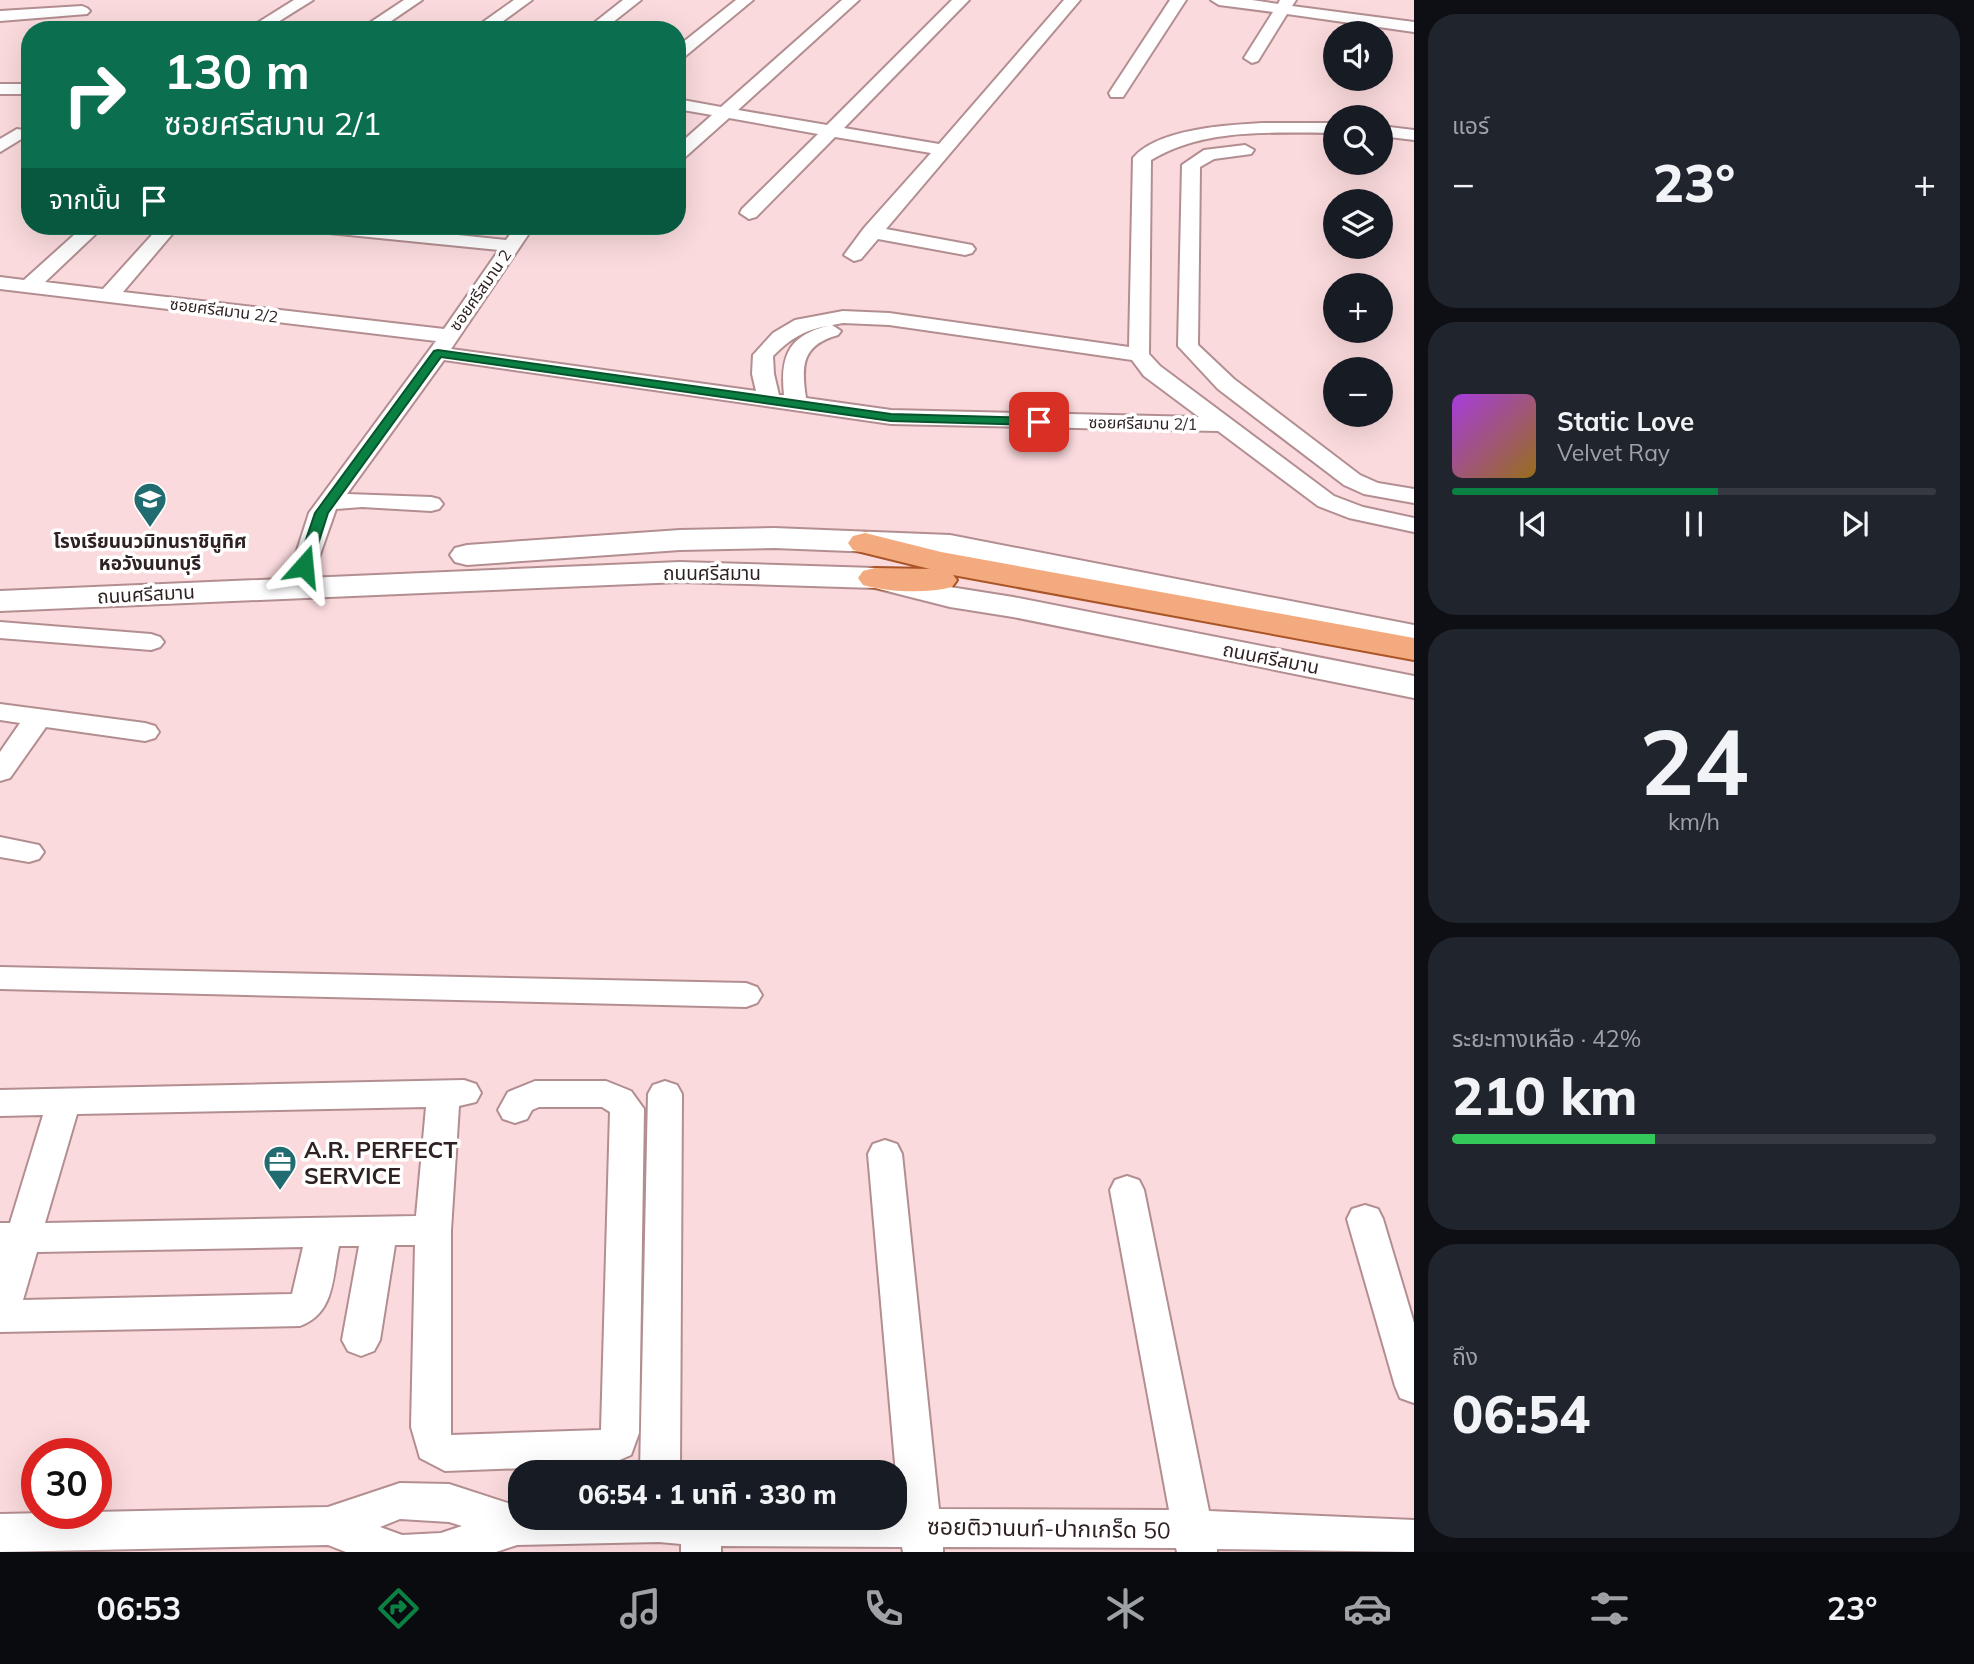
<!DOCTYPE html>
<html lang="th">
<head>
<meta charset="utf-8">
<style>
  body { margin:0; font-family:Mulish,"Noto Sans Thai",sans-serif; background:#20242c; color:#f1f3f6; height:100vh; display:flex; flex-direction:column; font-size:26px; white-space:nowrap }
  * { box-sizing:border-box; margin:0 }
  p { font-size:23px; color:#9ea1a6 }
  .icon { flex:none; width:38px; height:38px; fill:none; stroke:currentColor; stroke-width:2; stroke-linecap:round; stroke-linejoin:round }
  .map { position:relative; flex:1; overflow:hidden }
  .side { display:flex; flex-direction:column; gap:14px; padding:14px; background:#0d0f14; width:560px }
  .side>* { flex:none }
  .guide { position:absolute; left:21px; top:21px; width:665px; height:214px; border-radius:28px; box-shadow:0 7px 28px #0002; background:#0b6e4f; color:#fff; overflow:hidden }
  .buttons { position:absolute; left:1323px; top:21px; display:grid; gap:14px }
  .buttons a { display:grid; place-items:center; width:70px; height:70px; border-radius:50%; background:#171b24; box-shadow:0 7px 28px #0002; font-size:35px }
  .speed { position:absolute; left:21px; top:1438px; display:flex; gap:14px; font-size:35px; font-weight:700; text-align:center }
  .speed>* { display:grid; place-content:center; width:91px; height:91px; border-radius:50%; background:#171b24; box-shadow:0 7px 28px #0002; line-height:1 }
  .speed .limit { border:10px solid #d22; background:#fff; color:#111 }
  .pin { position:absolute; display:grid; place-items:center; width:60px; height:60px; color:#fff; margin:-30px; border-radius:14px; box-shadow:0 4px 10px #0006 }
  .me { position:absolute; width:77px; margin:-38px; rotate:18deg; stroke-linejoin:round; filter:drop-shadow(0 0 5px #0008) }
  .turn { display:flex; align-items:center; gap:24px; height:147px; padding:0 28px; font-size:32px }
  .turn .icon { width:91px; height:91px; stroke-width:2.5 }
  .turn b { display:block; font-size:49px; line-height:60px }
  .then { display:flex; align-items:center; height:66px; padding:0 28px; background:#0003; gap:14px; font-size:26px }
  .big { font-size:52px; font-weight:800; line-height:1.1 }
  .side .card { flex:1; display:flex; flex-direction:column; justify-content:center; gap:10px; min-width:0; padding:0 24px; border-radius:28px; background:#20242c }
  .side .dial { align-items:center; gap:0 }
  .dial b { font-size:91px; line-height:1 }
  .song { display:flex; align-items:center; gap:21px }
  .cover { width:84px; height:84px; border-radius:10px; background:linear-gradient(135deg,hsl(280 70% 55%),hsl(40 70% 35%)) }
  .played { height:7px; border-radius:4px; background:linear-gradient(90deg,#0b8043 55%,#363941 55%) }
  .keys { display:flex; justify-content:space-around; direction:ltr }
  .heat { display:flex; justify-content:space-between; align-items:center; font-size:38px; direction:ltr }
  .charge { height:10px; border-radius:5px; background:linear-gradient(90deg,#34c759 42%,#363941 0) }
  .trip { position:absolute; left:508px; top:1460px; width:399px; height:70px; border-radius:28px; background:#171b24; box-shadow:0 7px 28px #0002; font-weight:800; line-height:70px; text-align:center }
  .menu { display:flex; height:112px; justify-content:space-around; align-items:center; background:#090b0e; color:#9ea1a6 }
  .menu .icon { width:49px; height:49px }
  .menu .selected { color:#0b8043 }
  .menu b { font-size:32px; color:#f1f3f6 }
  main { display:flex; flex:1; min-height:0 }
  .map>svg:first-child { display:block }
</style>
</head>
<body>
<main>
<div class="map">
<svg width="1414" height="1552" viewBox="0 0 1414 1552">
  <rect width="100%" height="100%" fill="#fadadd"/>
  <g fill="none" stroke-linecap="round" stroke-linejoin="round">
    <defs>
      <g id="minor">
        <polygon points="294,0 313,0 265,30 246,30"/>
        <polygon points="404,0 422,0 378,30 359,30"/>
        <polygon points="514,0 532,0 491,30 472,30"/>
        <polygon points="623,0 641,0 603,30 585,30"/>
        <polygon points="736,0 753,0 683,58 677,60 677,47"/>
        <polygon points="842,0 859,0 738,110 827,125 952,0 969,0 844,128 939,144 1064,0 1080,0 886,229 972,245 975,249 972,253 965,255 878,239 861,259 854,261 844,255 864,228 931,153 835,137 756,217 749,219 740,213 742,209 818,134 729,118 683,159 677,160 677,146 712,115 677,109 677,99 721,107"/>
        <polygon points="1170,0 1186,0 1123,97 1111,97 1109,93"/>
        <polygon points="1211,0 1252,0 1278,4 1280,0 1296,0 1292,6 1414,22 1414,32 1287,14 1258,61 1252,63 1244,58 1273,12 1219,5"/>
        <polygon points="82,6 87,8 90,11 87,14 0,21 0,11"/>
        <rect x="0" y="84" width="30" height="10"/>
        <path d="M 1262,123 L 1335,123 L 1335,133 C 1274,133 1205,127 1151,160 L 1149,354 L 1160,366 L 1334,496 L 1363,507 L 1414,518 L 1414,532 L 1349,518 L 1318,506 L 1218,431 L 891,424 L 444,360 L 347,494 L 431,497 L 439,499 L 443,504 L 439,509 L 431,511 L 362,507 L 336,509 L 316,566 L 313,571 L 304,573 L 295,571 L 292,566 L 309,513 L 436,341 L 0,289 L 0,277 L 24,280 L 84,226 L 104,226 L 45,282 L 103,289 L 160,226 L 179,226 L 123,292 L 444,329 L 499,250 L 319,232 L 312,230 L 310,226 L 371,226 L 506,240 L 516,226 L 534,226 L 451,349 L 756,391 L 752,374 L 753,355 L 773,333 L 795,320 L 843,311 L 889,313 L 1129,347 L 1133,158 C 1157,129 1226,125 1262,123 ZM 843,323 L 889,325 L 1132,360 L 1144,376 L 1199,417 L 891,410 L 806,398 C 801,365 802,345 838,335 L 841,331 L 832,325 ZM 827,326 C 788,336 780,357 784,395 L 779,395 L 774,374 L 773,356 C 790,339 804,330 827,326 Z"/>
        <polygon points="1381,126 1414,130 1414,140 1381,136"/>
        <polygon points="17,129 23,130 26,134 23,138 0,152 0,139"/>
        <polygon points="1245,145 1254,150 1251,154 1214,159 1200,167 1198,345 1234,379 1360,475 1378,483 1414,489 1414,503 1364,494 1344,485 1218,389 1178,346 1182,165 1204,150"/>
        <polygon points="0,622 151,634 160,637 164,642 160,647 151,650 0,638"/>
        <polygon points="0,704 145,723 155,726 159,732 155,738 145,741 46,727 10,778 0,781 0,752 20,723 0,720"/>
        <polygon points="0,837 39,845 44,852 39,859 29,862 0,857"/>
        <polygon points="0,967 746,983 757,987 762,995 757,1003 746,1007 0,989"/>
        <path d="M 464,1080 L 476,1084 L 481,1093 L 476,1102 L 459,1106 L 451,1230 L 451,1435 L 601,1430 L 610,1112 L 602,1107 L 539,1107 L 532,1110 L 527,1119 L 515,1123 L 503,1119 L 498,1110 L 508,1092 L 535,1081 L 606,1081 L 631,1091 L 644,1109 L 639,1433 L 631,1455 L 608,1465 L 445,1471 L 420,1458 L 411,1427 L 415,1245 L 395,1245 L 380,1340 L 374,1351 L 361,1356 L 348,1351 L 342,1340 L 359,1246 L 339,1246 C 332,1278 335,1313 300,1326 L 0,1332 L 0,1223 L 10,1223 L 43,1115 L 0,1116 L 0,1090 ZM 426,1107 L 416,1216 L 45,1223 L 77,1114 ZM 303,1247 L 292,1294 L 23,1300 L 37,1252 Z"/>
        <polygon points="665,1081 677,1085 682,1094 680,1472 640,1472 648,1094 653,1085"/>
        <path d="M 885,1140 L 897,1144 L 902,1154 L 939,1509 L 1169,1510 L 1110,1190 L 1115,1180 L 1127,1176 L 1139,1180 L 1144,1190 L 1209,1511 L 1414,1520 L 1414,1552 L 1217,1549 L 1217,1552 L 1177,1552 L 1176,1548 L 943,1547 L 943,1552 L 903,1552 L 902,1547 L 721,1546 L 721,1552 L 681,1552 L 681,1544 L 659,1542 L 517,1545 L 496,1552 L 346,1552 L 328,1545 L 0,1552 L 0,1514 L 328,1507 L 400,1483 L 449,1484 L 520,1507 L 520,1517 L 894,1517 L 894,1509 L 899,1509 L 868,1154 L 873,1144 ZM 400,1519 L 449,1522 L 462,1526 L 441,1533 L 402,1535 L 380,1527 Z"/>
        <polygon points="1365,1205 1378,1209 1383,1219 1414,1323 1414,1403 1400,1398 1395,1386 1347,1219 1352,1209"/>
      </g>
      <g id="secondary">
        <polygon points="774,528 950,535 1414,625 1414,647 950,555 774,548 680,550 467,565 455,562 450,555 455,548 467,545 680,530"/>
        <polygon points="680,562 875,568 950,587 1013,597 1414,676 1414,698 1013,617 950,607 875,588 680,582 0,611 0,591"/>
      </g>
      <path id="primary" d="M 865,533 L 941,552 L 1414,638 L 1414,660 L 953,575 L 957,580 L 952,587 C 926,594 889,592 863,585 L 858,578 L 863,571 L 875,568 L 930,569 L 853,550 L 848,543 L 853,536 Z"/>
    </defs>
    <use href="#minor" stroke="#b38e91" stroke-width="4"/>
    <use href="#secondary" stroke="#b38e91" stroke-width="4"/>
    <use href="#primary" stroke="#aa5527" stroke-width="4"/>
    <use href="#minor" fill="#fff" fill-rule="evenodd"/>
    <use href="#secondary" fill="#fff" fill-rule="evenodd"/>
    <use href="#primary" fill="#f4aa7f" fill-rule="evenodd"/>
  </g>
  <polygon fill="#0b8043" stroke="#07532c" stroke-width="2" points="438,350 891,414 1039,418 1045,422 1039,425 891,421 441,357 328,513 311,566 304,570 299,569 297,566 315,513 434,351"/>
  <defs>
    <symbol id="school-pin" viewBox="-11 -11 22 30"><path d="M0 17L-7.5 6A9.5 9.5 0 1 1 7.5 6Z" fill="#206c71" stroke="#fff"/><path d="M0-5L7-2L0 1L-7-2ZM-4 1L0 2.5L4 1V4Q0 6-4 4Z" fill="#fff"/></symbol>
    <symbol id="office-pin" viewBox="-11 -11 22 30"><path d="M0 17L-7.5 6A9.5 9.5 0 1 1 7.5 6Z" fill="#206c71" stroke="#fff"/><path d="M-6-3h4V-5.5h4V-3h4V5H-6ZM-1-4.5V-3h2v-1.5ZM-6 0V1H6V0Z" fill="#fff"/></symbol>
  </defs>
  <g fill-rule="evenodd">
    <use href="#school-pin" x="131" y="480" width="38" height="52"/>
    <use href="#office-pin" x="261" y="1143" width="38" height="52"/>
  </g>
  <g text-anchor="middle" dominant-baseline="central" stroke-width="7" stroke-linejoin="round" paint-order="stroke">
    <g font-size="16" fill="#302223" stroke="#fff">
      <text transform="translate(480 290) rotate(-55)">ซอยศรีสมาน 2</text>
      <text transform="translate(224 310) rotate(7)">ซอยศรีสมาน 2/2</text>
      <text transform="translate(1143 423) rotate(1)">ซอยศรีสมาน 2/1</text>
    </g>
    <g font-size="19" font-weight="bold" fill="#302223" stroke="#fff">
      <text x="150" y="541">โรงเรียนนวมิทนราชินูทิศ<tspan x="150" dy="22">หอวังนนทบุรี</tspan></text>
    </g>
    <g font-size="19" fill="#302223" stroke="#fff">
      <text x="712" y="573">ถนนศรีสมาน</text>
      <text transform="translate(146 594) rotate(-3)">ถนนศรีสมาน</text>
      <text transform="translate(1271 658) rotate(11)">ถนนศรีสมาน</text>
    </g>
    <g font-size="23" font-weight="bold" fill="#302223" stroke="#fff" text-anchor="start">
      <text x="304" y="1149">A.R. PERFECT<tspan x="304" dy="26">SERVICE</tspan></text>
    </g>
    <g font-size="23" fill="#302223" stroke="#fff">
      <text transform="translate(1049 1528) rotate(1)">ซอยติวานนท์-ปากเกร็ด 50</text>
    </g>
  </g>
</svg>
<div class="buttons">
<a><svg class="icon" aria-label="sound" viewBox="0 0 24 24"><path d="M4 9h4l5-4v14l-5-4H4zM17 9q2 3 0 6"/></svg></a>
<a><svg class="icon" aria-label="search" viewBox="0 0 24 24"><circle cx="10" cy="10" r="6"/><path d="M15 15l6 6"/></svg></a>
<a><svg class="icon" aria-label="layers" viewBox="0 0 24 24"><path d="M12 4l9 5-9 5-9-5zM3 14l9 5 9-5"/></svg></a>
<a>+</a>
<a>−</a>
</div>
<div class="speed"><div class="limit">30</div></div>
<div class="pin" style="left:1039px;top:422px;background:#d93025"><svg class="icon" aria-label="arrive" viewBox="0 0 24 24"><path d="M6 21V4h12l-3 4 3 4H6"/></svg></div>
<svg class="me" style="left:304px;top:566px" viewBox="-20 -20 40 40"><path d="M0-17L14 15 0 8-14 15z" fill="#0b8043" stroke="#fff" stroke-width="4"/></svg>
<div class="trip">06:54 · 1 นาที · 330 m</div>
<div class="guide">
<div class="turn"><svg class="icon" aria-label="right" viewBox="0 0 24 24"><path d="M7 20v-9h11M14 6l5 5-5 5"/></svg><div><b>130 m</b>ซอยศรีสมาน 2/1</div></div>
<div class="then">จากนั้น<svg class="icon" aria-label="arrive" viewBox="0 0 24 24"><path d="M6 21V4h12l-3 4 3 4H6"/></svg></div>
</div>
</div>
<section class="side">
<div class="card"><p>แอร์</p>
<div class="heat"><a>−</a><b class="big">23°</b><a>+</a></div>
</div>
<div class="card">
<div class="song"><i class="cover"></i><div><b>Static Love</b><p>Velvet Ray</p></div></div>
<div class="played"></div>
<div class="keys"><svg class="icon" aria-label="previous" viewBox="0 0 24 24"><path d="M18 5L8 12l10 7zM5 5v14"/></svg><svg class="icon" aria-label="pause" viewBox="0 0 24 24"><path d="M8 5v14M16 5v14"/></svg><svg class="icon" aria-label="next" viewBox="0 0 24 24"><path d="M6 5l10 7-10 7zM19 5v14"/></svg></div>
</div>
<div class="card dial"><b>24</b><p>km/h</p></div>
<div class="card"><p>ระยะทางเหลือ · 42%</p><b class="big">210 km</b><div class="charge"></div></div>
<div class="card"><p>ถึง</p><b class="big">06:54</b></div>
</section>
</main>
<nav class="menu">
<b>06:53</b>
<svg class="icon selected" aria-label="directions" viewBox="0 0 24 24"><path d="M12 3l9 9-9 9-9-9zM9 14v-3h6M13 9l2 2-2 2"/></svg>
<svg class="icon" aria-label="music" viewBox="0 0 24 24"><path d="M9 18V5l10-2v13"/><circle cx="6" cy="18" r="3"/><circle cx="16" cy="16" r="3"/></svg>
<svg class="icon" aria-label="phone" viewBox="0 0 24 24"><path d="M5 4h4l2 5-3 2q2 4 5 5l2-3 5 2v4C11 20 4 13 5 4z"/></svg>
<svg class="icon" aria-label="climate" viewBox="0 0 24 24"><path d="M12 3v18M4 7l16 10M4 17L20 7"/></svg>
<svg class="icon" aria-label="car" viewBox="0 0 24 24"><path d="M5 17H2v-5l4-1 3-4h7l3 4 3 1v5h-3M9 17h6M6 11h13"/><circle cx="7" cy="17" r="2"/><circle cx="17" cy="17" r="2"/></svg>
<svg class="icon" aria-label="filters" viewBox="0 0 24 24"><path d="M4 7h16M4 17h16"/><circle cx="9" cy="7" r="2"/><circle cx="15" cy="17" r="2"/></svg>
<b>23°</b>
</nav>
</body>
</html>
